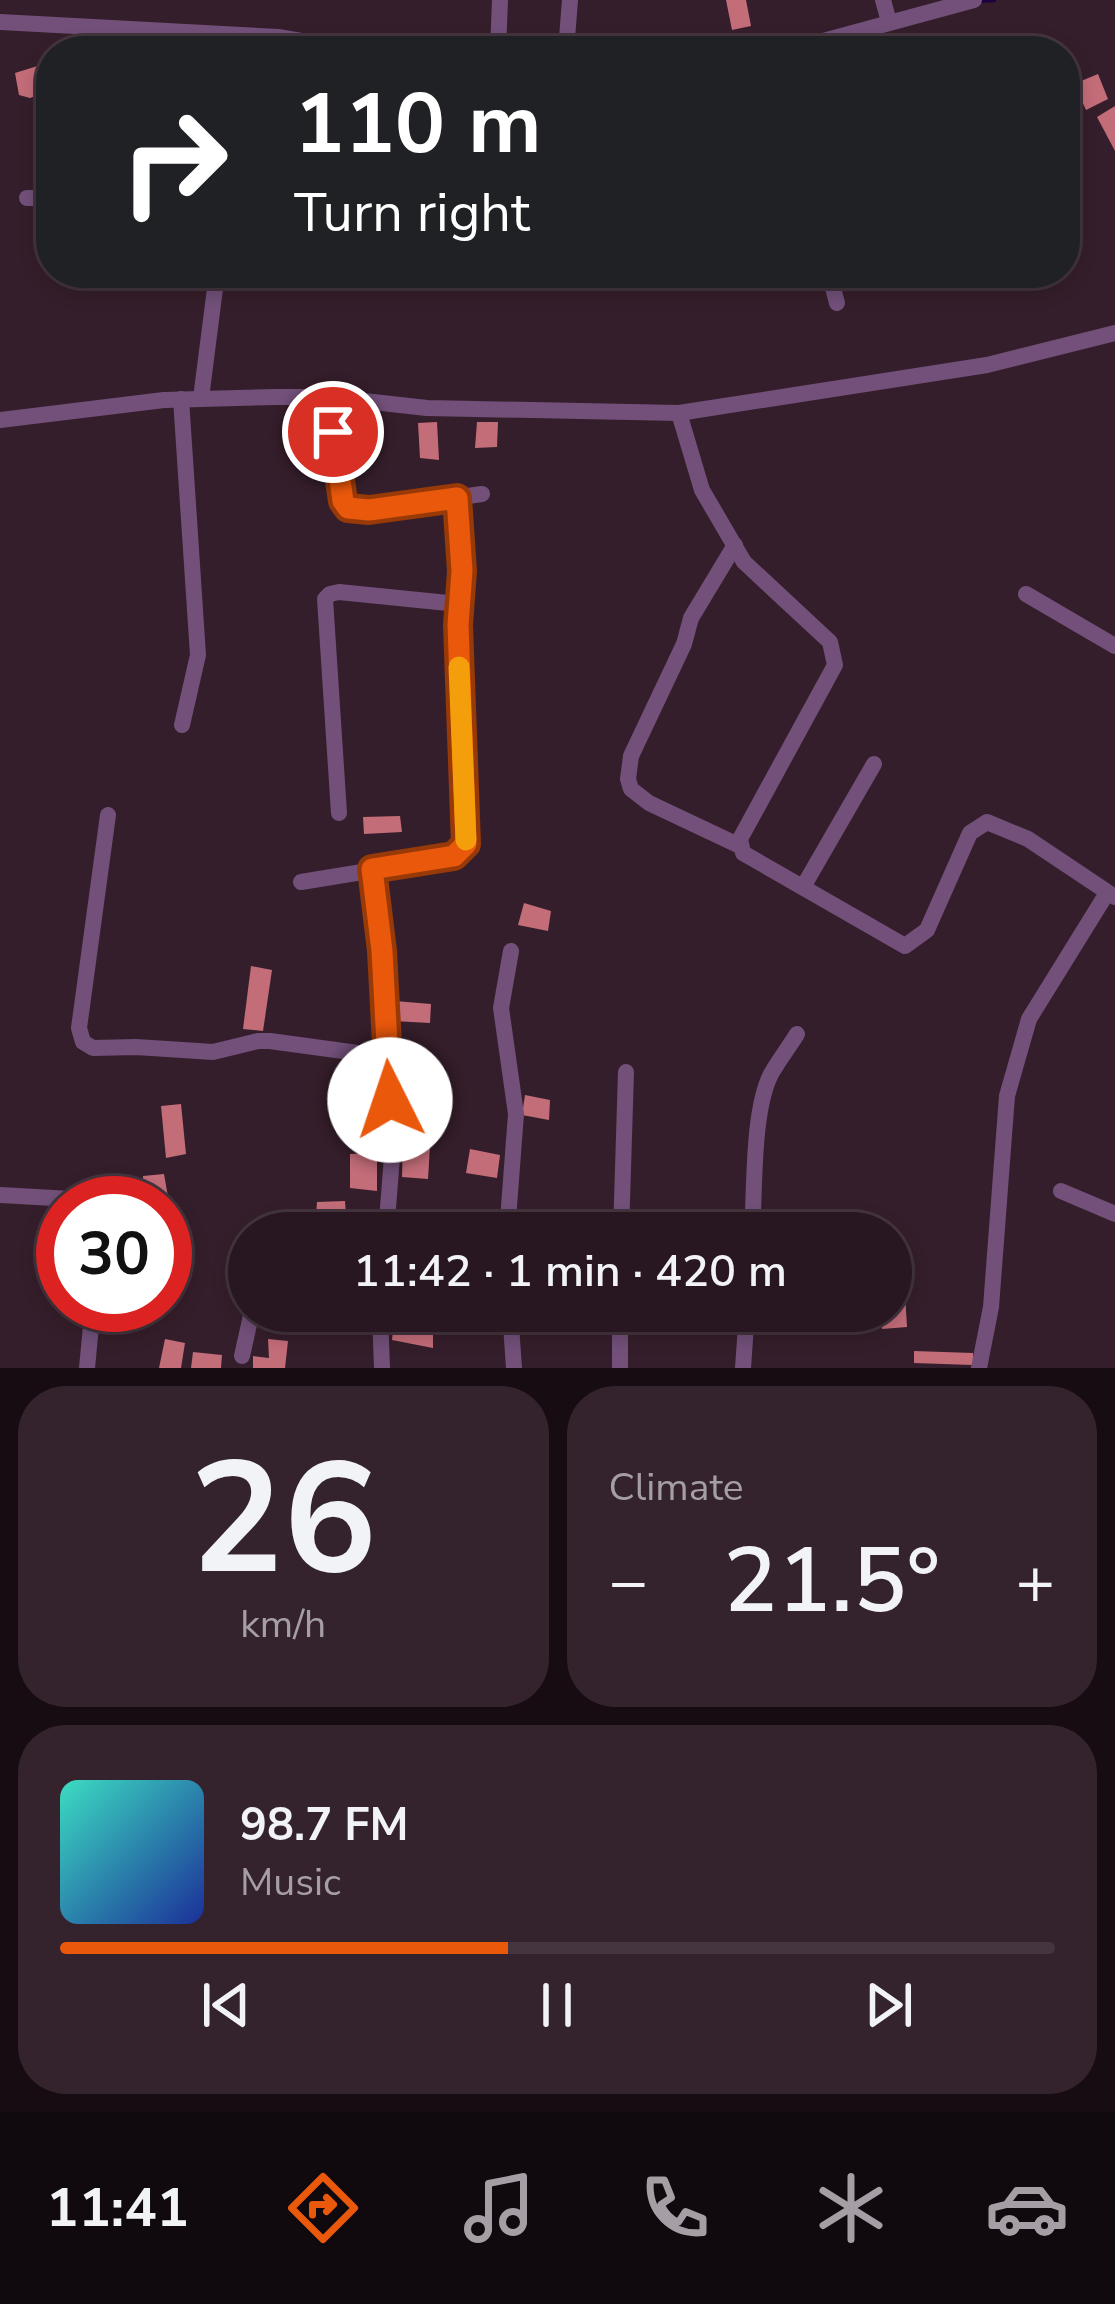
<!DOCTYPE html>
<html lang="en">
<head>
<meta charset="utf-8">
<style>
  body { margin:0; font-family:"Nunito Sans",sans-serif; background:#34232d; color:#f1f3f6; height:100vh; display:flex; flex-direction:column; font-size:45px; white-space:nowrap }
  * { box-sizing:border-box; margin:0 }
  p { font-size:39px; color:#a59fa5 }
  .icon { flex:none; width:66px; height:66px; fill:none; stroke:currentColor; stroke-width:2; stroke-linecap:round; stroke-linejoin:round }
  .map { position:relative; height:1368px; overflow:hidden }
  .sheet { display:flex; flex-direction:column; gap:18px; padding:18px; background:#160c12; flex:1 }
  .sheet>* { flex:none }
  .guide { position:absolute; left:36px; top:36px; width:1044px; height:252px; border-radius:48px; box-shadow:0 6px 18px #0003,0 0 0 3px #44353e; background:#202124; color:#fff; overflow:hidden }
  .speed { position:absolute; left:36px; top:1176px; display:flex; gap:24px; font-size:60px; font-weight:700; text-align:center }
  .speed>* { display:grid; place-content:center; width:156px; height:156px; border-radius:50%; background:#281620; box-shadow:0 6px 18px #0003,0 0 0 3px #44353e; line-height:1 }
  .speed .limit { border:18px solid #d22; background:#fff; color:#111 }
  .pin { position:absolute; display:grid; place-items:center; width:102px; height:102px; color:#fff; margin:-51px; border:6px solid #fff; border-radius:50%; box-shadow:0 3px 12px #0007 }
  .me { position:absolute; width:132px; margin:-66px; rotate:356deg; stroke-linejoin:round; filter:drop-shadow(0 0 9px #0008) }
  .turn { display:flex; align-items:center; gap:42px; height:252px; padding:0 60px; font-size:54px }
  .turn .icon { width:156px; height:156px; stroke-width:2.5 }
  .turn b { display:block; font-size:84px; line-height:102px }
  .big { font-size:90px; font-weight:600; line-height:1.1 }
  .sheet .widget { flex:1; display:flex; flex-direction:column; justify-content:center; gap:18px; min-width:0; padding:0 42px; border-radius:48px; background:#34232d }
  .sheet .dial { align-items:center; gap:0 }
  .dial b { font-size:156px; line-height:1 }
  .song { display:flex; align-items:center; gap:36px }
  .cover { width:144px; height:144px; border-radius:18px; background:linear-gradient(135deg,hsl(170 70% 55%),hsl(230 70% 35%)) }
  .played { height:12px; border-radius:6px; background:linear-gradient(90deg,#ea580c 45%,#44353e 45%) }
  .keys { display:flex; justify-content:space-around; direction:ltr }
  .heat { display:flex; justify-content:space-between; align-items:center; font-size:66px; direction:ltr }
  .sheet .tiles { flex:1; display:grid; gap:18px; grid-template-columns:1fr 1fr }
  .widget:last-child { grid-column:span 2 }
  .trip { position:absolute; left:228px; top:1212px; width:684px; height:120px; border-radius:60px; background:#281620; box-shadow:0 6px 18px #0003,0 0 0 3px #44353e; font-weight:600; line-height:120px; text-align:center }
  .tabs { display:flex; height:192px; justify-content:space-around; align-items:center; background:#10090d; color:#a59fa5 }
  .tabs .icon { width:84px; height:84px }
  .tabs .on { color:#ea580c }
  .tabs b { font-size:54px; color:#f1f3f6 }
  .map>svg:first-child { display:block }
</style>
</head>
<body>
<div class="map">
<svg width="1115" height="1368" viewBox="0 0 1115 1368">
  <rect width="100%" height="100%" fill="#351e2b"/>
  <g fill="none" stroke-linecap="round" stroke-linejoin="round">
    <polyline stroke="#1c0142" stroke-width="4.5" points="976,1 994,0"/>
  </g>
  <g fill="#c36d79">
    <polygon points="726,0 746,0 751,26 732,30"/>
    <polygon points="47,63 50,85 41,94 30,98 19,95 15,73"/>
    <polygon points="1098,74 1108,99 1086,110 1074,84"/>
    <polygon points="1115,106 1115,151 1097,117"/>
    <polygon points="437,422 439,460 420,458 418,423"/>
    <polygon points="477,422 498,422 497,447 475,448"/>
    <polygon points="400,816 402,832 364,834 363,817"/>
    <polygon points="524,903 551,911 548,931 518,925"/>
    <polygon points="251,966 272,970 263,1031 243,1029"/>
    <polygon points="395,1001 431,1004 430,1023 393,1021"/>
    <polygon points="525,1095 550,1100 549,1120 522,1115"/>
    <polygon points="181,1104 186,1154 166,1158 161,1106"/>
    <polygon points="403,1143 430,1146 428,1179 402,1177"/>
    <polygon points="470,1149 500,1155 497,1178 466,1173"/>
    <polygon points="377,1153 377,1191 350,1188 350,1154"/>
    <polygon points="164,1174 170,1208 165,1209 165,1203 144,1203 143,1176"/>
    <polygon points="345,1201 347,1230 315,1228 317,1202"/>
    <polygon points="513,1210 544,1212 545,1229 511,1226"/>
    <polygon points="38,1250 63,1256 63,1272 34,1265"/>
    <polygon points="891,1293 905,1293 907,1327 882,1329 881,1311 891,1311"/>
    <polygon points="395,1311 427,1312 428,1319 433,1320 433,1348 392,1340"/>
    <polygon points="651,1311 667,1311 667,1334 651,1332"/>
    <polygon points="165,1339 185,1343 181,1368 159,1368"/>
    <polygon points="268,1339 288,1341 285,1368 253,1368 253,1356 269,1358"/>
    <polygon points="914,1351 973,1353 973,1365 914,1363"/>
    <polygon points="193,1352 222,1355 221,1368 191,1368"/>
  </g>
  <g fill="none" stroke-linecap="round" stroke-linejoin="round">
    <g stroke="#72507a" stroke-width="16">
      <polyline points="883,0 889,22"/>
      <polyline points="0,22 278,37 342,48 418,51"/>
      <polyline points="498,51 500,0"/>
      <polyline points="566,51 570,0"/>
      <polyline points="773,51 801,47 974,0"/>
      <polyline points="27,198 51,198"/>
      <polyline points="829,273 837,303"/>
      <polyline points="328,397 343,501 348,508 369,510 482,494"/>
      <polyline points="201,398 217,273"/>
      <polyline points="181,399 198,655 182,725"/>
      <polyline points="679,413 702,490 744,562 830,642 835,665 740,839 743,853 905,946 927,930 970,833 987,822 1028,839 1115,897"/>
      <polyline points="0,420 164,400 275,397 328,397 427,408 679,413 987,365 1115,333"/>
      <polyline points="735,545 691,618 684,644 631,756 628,779 631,789 649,803 740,846"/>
      <polyline points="1026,594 1115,646"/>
      <polyline points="339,813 325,599 330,594 339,592 458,604"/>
      <polyline points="108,815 79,1028 83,1042 93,1048 136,1047 213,1052 258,1041 270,1041 387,1057"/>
      <polyline points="372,869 382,951 393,1144 386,1233"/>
      <polyline points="301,882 454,857 465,844 457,625 462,571 457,498"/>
      <polyline points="803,887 874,764"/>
      <polyline points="1061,1191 1115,1214"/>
      <polyline points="0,1195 89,1200 93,1203"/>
      <polyline points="507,1233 516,1114 501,1008 511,951"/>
      <polyline points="621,1233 626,1072"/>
      <path d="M 752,1233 C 755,1190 752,1111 771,1074 C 779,1060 789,1047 797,1034"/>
      <polyline points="269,1311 280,1311"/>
      <polyline points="380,1311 382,1368"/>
      <polyline points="510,1311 514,1368"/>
      <polyline points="620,1311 620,1368"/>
      <polyline points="242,1356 252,1311"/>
      <polyline points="87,1368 93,1305"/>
      <polyline points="743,1368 747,1311"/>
      <polyline points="979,1368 991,1307 1007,1096 1029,1019 1107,893"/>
    </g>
  </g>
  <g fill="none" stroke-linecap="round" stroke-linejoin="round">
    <defs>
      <polyline id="route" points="333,432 343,501 348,508 369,510 457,498 462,571 458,625 466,844 454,856 372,869 382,951 390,1100"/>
    </defs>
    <use href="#route" stroke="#983908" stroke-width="30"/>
    <use href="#route" stroke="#ea580c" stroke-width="21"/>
    <polyline stroke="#f59e0b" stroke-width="21" points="459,667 466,840"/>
  </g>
</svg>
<div class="speed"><div class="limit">30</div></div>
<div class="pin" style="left:333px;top:432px;background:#d93025"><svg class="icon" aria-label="arrive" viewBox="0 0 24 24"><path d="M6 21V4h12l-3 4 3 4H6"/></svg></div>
<svg class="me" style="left:390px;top:1100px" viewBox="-20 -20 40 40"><circle r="19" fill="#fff"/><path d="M0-13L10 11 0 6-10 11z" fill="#ea580c"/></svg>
<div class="trip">11:42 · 1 min · 420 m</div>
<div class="guide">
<div class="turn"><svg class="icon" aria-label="right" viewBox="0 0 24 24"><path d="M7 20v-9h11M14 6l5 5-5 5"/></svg><div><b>110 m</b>Turn right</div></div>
</div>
</div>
<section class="sheet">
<div class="tiles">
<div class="widget dial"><b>26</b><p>km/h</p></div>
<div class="widget"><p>Climate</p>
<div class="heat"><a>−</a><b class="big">21.5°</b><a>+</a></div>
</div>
<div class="widget">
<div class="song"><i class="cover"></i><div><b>98.7 FM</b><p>Music</p></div></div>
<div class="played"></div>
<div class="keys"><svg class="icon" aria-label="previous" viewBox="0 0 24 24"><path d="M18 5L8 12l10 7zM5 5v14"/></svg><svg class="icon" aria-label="pause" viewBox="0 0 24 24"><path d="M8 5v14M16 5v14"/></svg><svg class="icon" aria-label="next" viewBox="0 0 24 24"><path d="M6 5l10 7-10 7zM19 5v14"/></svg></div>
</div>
</div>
</section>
<nav class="tabs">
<b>11:41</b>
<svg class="icon on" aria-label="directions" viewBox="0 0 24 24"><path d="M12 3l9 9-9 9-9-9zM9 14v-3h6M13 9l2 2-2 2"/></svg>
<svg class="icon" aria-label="music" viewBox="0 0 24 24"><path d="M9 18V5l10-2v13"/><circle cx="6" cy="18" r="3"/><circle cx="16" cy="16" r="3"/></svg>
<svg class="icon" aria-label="phone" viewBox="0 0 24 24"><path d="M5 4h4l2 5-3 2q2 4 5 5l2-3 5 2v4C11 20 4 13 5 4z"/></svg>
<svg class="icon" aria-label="climate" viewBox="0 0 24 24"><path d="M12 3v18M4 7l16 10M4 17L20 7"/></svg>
<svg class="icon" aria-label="car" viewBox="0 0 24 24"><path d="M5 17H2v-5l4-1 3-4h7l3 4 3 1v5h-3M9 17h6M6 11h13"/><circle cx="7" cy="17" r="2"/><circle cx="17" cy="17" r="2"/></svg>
</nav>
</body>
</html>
